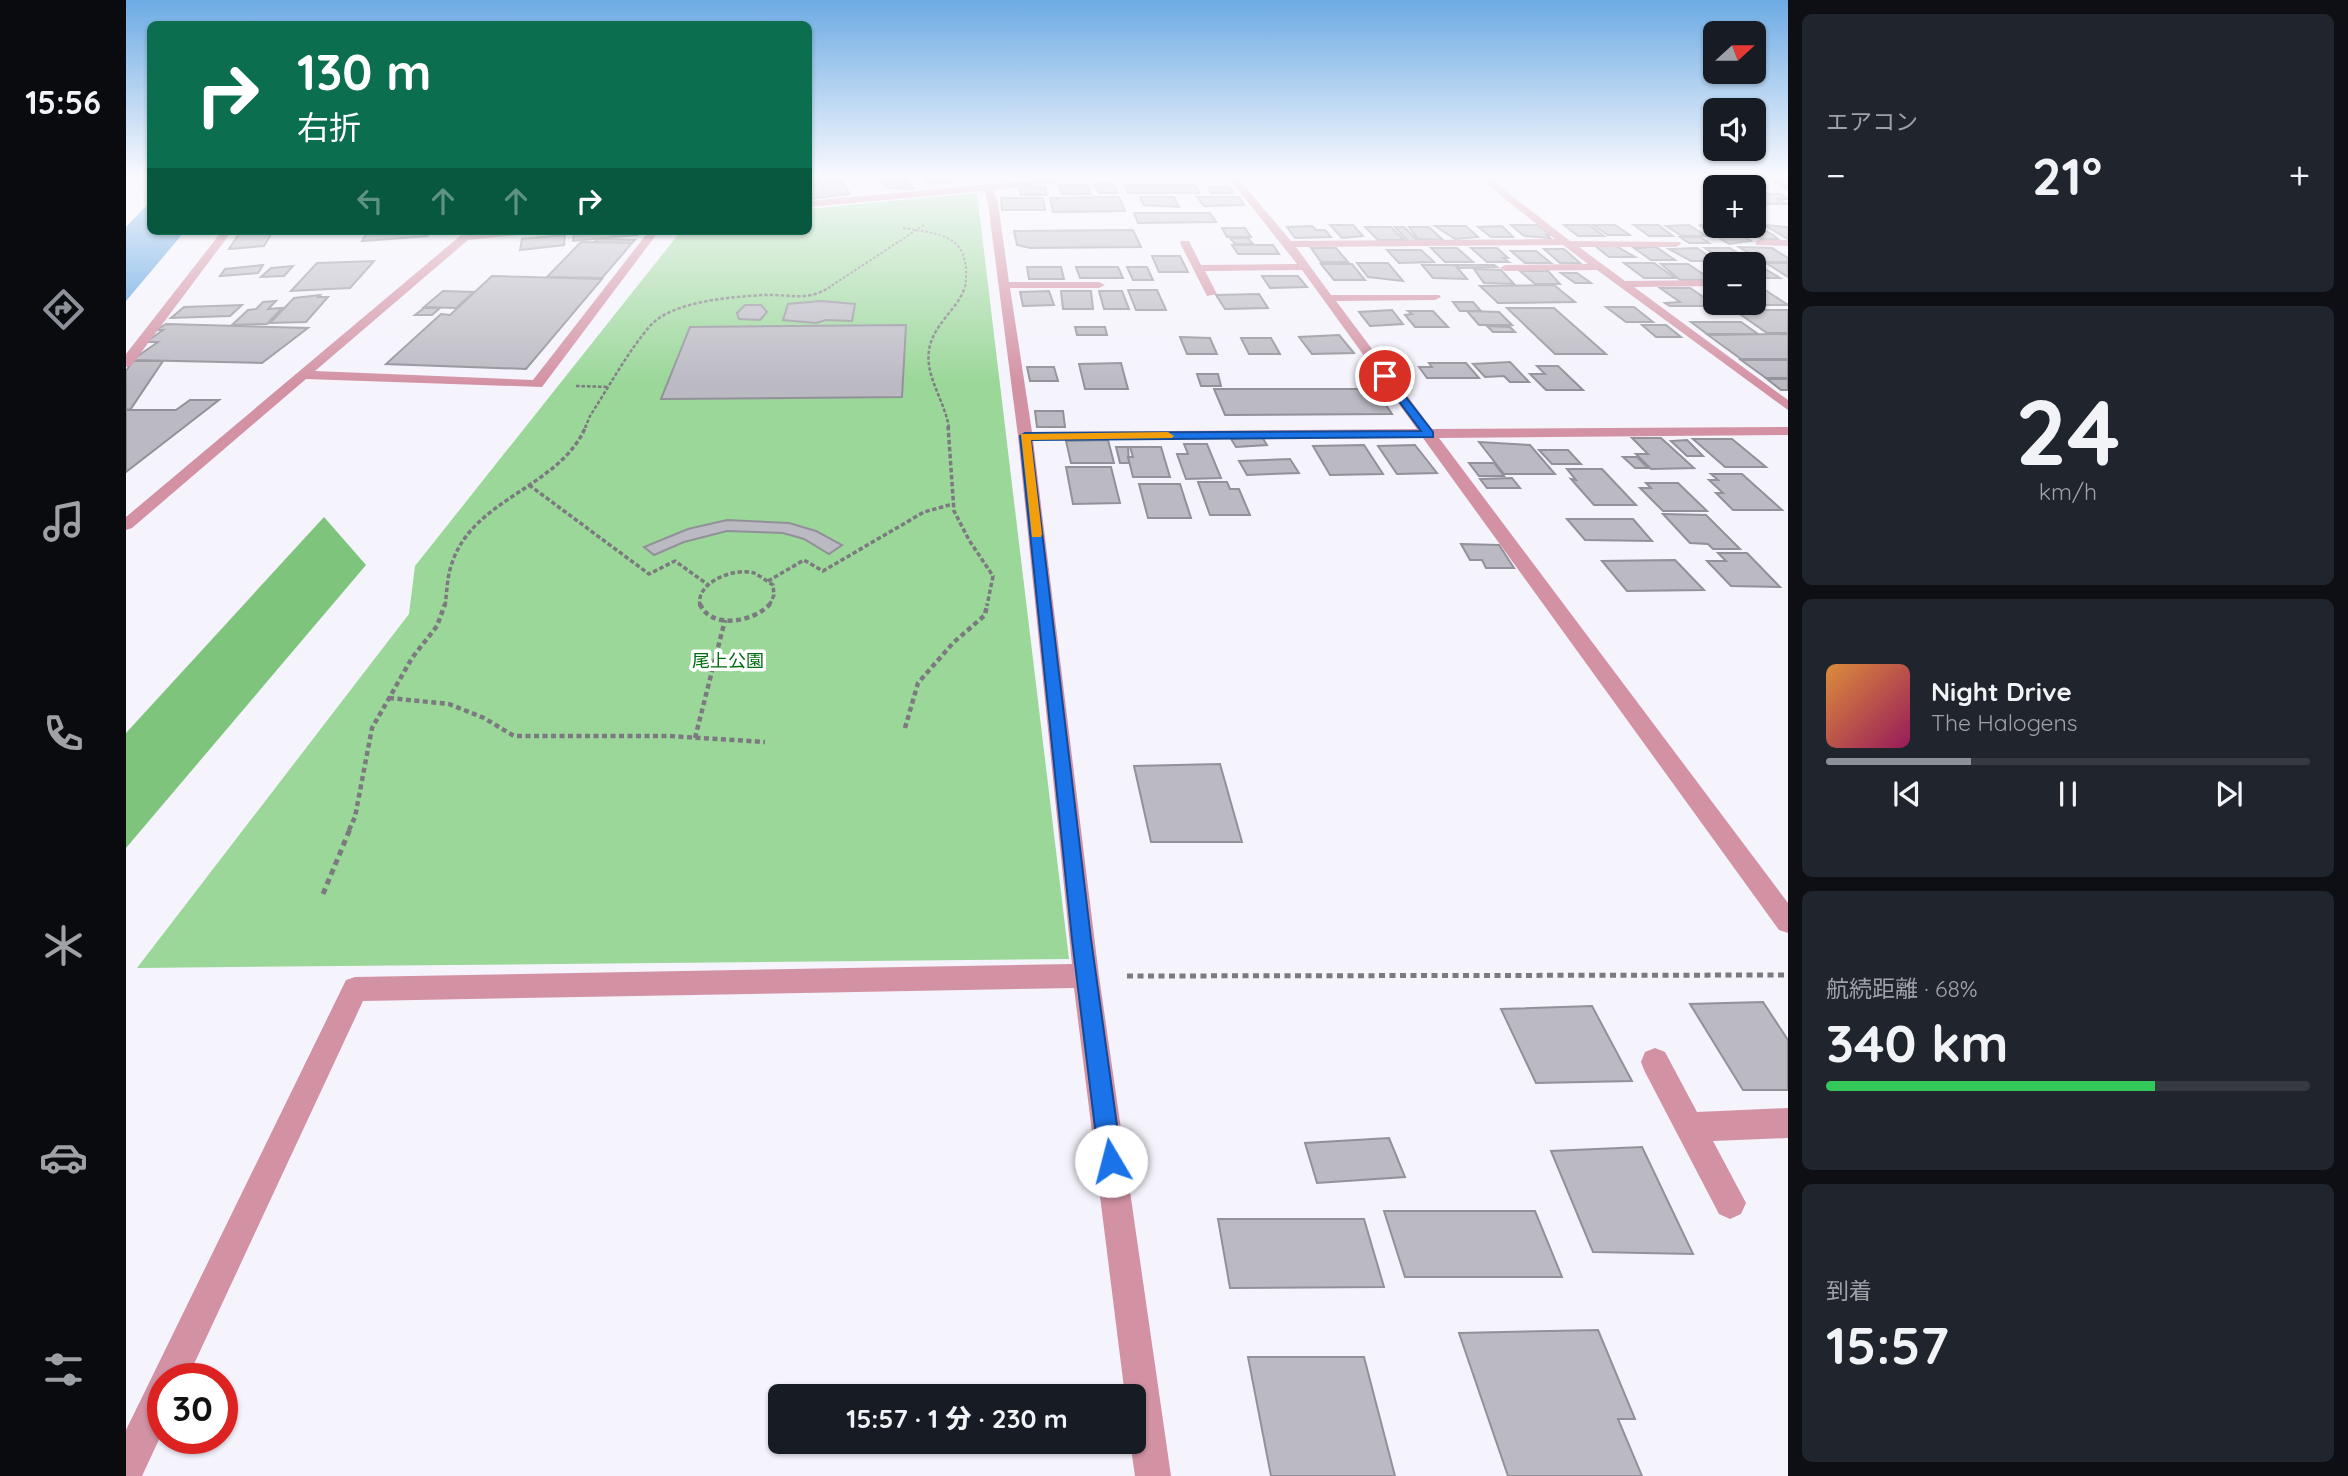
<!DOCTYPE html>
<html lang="ja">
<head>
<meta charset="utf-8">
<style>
  body { margin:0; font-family:Quicksand,"Noto Sans JP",sans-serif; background:#20242c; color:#f1f3f6; height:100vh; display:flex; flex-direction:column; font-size:26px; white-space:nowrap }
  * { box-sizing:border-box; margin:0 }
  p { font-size:23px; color:#9ea1a6 }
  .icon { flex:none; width:38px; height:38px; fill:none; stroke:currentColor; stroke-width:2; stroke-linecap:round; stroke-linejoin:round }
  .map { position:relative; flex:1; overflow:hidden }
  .drawer { display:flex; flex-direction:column; gap:14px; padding:14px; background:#0d0f14; width:560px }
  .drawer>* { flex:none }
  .hud { position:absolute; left:21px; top:21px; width:665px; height:214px; border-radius:10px; box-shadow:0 2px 5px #0004; background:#0b6e4f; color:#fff; overflow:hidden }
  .needle { width:46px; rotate:69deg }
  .tools { position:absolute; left:1577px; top:21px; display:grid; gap:14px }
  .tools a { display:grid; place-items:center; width:63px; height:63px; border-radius:10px; background:#171b24; box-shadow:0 2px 5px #0004; font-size:35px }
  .speed { position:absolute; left:21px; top:1363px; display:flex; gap:14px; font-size:35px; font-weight:700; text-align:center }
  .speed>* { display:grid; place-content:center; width:91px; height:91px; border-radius:50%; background:#171b24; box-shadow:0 2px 5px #0004; line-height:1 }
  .speed .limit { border:10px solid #d22; background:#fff; color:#111 }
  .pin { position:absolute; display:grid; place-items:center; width:60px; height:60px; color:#fff; margin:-30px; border:4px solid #fff; border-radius:50%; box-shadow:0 2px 7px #0007 }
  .me { position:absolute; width:77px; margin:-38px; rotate:352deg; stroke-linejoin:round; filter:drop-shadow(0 0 5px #0008) }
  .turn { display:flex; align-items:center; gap:24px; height:147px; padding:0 35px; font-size:32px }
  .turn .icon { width:91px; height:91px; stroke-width:2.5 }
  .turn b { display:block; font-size:49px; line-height:60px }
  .lanes { display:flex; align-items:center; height:66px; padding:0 35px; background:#0003; justify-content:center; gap:35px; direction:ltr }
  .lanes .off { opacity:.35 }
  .big { font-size:52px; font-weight:800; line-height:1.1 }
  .drawer .card { flex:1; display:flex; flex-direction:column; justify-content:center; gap:10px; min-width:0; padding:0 24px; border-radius:10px; background:#20242c }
  .drawer .dial { align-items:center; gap:0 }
  .dial b { font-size:91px; line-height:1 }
  .song { display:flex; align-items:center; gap:21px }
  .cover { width:84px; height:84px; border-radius:10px; background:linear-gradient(135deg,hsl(30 70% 55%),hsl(330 70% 35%)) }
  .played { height:7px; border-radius:4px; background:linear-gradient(90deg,#8c9099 30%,#363941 30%) }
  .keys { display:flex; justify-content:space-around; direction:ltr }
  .heat { display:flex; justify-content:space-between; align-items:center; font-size:38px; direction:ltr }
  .charge { height:10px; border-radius:5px; background:linear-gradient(90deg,#34c759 68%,#363941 0) }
  .trip { position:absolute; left:642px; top:1384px; width:378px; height:70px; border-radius:10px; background:#171b24; box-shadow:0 2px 5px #0004; font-weight:800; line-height:70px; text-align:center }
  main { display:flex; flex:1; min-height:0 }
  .dock { display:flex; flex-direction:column; width:126px; justify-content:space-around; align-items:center; background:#090b0e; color:#9ea1a6 }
  .dock .icon { width:49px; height:49px }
  .dock .current { color:#8c9099 }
  .dock b { font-size:32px; color:#f1f3f6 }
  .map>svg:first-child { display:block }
</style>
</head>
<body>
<main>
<nav class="dock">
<b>15:56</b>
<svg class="icon current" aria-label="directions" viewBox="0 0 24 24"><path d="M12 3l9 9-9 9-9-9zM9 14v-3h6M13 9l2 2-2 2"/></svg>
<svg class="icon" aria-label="music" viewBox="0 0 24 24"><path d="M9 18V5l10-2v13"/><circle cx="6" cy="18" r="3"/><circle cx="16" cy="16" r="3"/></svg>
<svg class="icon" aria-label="phone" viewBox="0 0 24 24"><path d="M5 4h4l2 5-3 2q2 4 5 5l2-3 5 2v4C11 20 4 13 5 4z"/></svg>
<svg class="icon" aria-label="climate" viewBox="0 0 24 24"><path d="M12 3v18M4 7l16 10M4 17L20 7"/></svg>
<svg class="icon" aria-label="car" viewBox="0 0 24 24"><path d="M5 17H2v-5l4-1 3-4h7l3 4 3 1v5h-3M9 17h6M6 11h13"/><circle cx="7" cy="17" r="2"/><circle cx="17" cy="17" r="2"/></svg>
<svg class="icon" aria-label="filters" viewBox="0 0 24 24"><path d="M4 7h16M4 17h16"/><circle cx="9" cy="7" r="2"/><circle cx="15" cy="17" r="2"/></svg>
</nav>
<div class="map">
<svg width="1662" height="1476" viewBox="0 0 1662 1476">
  <rect width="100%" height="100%" fill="#f5f3fc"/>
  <polygon fill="#9ad798" points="851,193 943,959 11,968 283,614 289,566 555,231 682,231 683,209"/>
  <polygon fill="#7fc47d" points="198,517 240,565 0,848 0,733"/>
  <polygon fill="#559ede" points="24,202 24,231 59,231 0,301 0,227"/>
  <g fill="#bbb9c2" stroke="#929199" stroke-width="2">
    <polygon points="778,177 787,189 764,188 755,180"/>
    <polygon points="797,177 821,177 826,183 802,183"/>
    <polygon points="713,178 724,194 682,199 682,181"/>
    <polygon points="968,184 987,184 991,193 973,193"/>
    <polygon points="933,185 961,185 965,194 936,194"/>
    <polygon points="999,185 1069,185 1073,193 1002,193"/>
    <polygon points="893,187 919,187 921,195 895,195"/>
    <polygon points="1082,187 1103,187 1107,193 1085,193"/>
    <polygon points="1628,194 1654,194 1662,199 1652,199 1661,204 1628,204"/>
    <polygon points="993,197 999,211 927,212 924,198"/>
    <polygon points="1014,197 1048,197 1053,207 1018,205"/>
    <polygon points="1071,197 1113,197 1118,205 1078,206"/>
    <polygon points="875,198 917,198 919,210 876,210"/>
    <polygon points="1008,213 1084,213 1090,222 1012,223"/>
    <polygon points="1204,225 1227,225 1237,236 1216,238"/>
    <polygon points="1385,225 1411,225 1425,235 1421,235 1424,238 1398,236"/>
    <polygon points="1438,225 1463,225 1478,236 1452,236"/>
    <polygon points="1467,225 1489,225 1504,235 1482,235"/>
    <polygon points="1508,225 1532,225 1547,236 1523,236"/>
    <polygon points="1563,225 1580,236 1556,236 1540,226"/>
    <polygon points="1573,225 1611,226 1625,233 1587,233"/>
    <polygon points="1629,225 1647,235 1652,239 1635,239 1613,226"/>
    <polygon points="1638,225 1662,227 1662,239"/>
    <polygon points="1186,226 1190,230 1199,230 1205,237 1169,238 1161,227"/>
    <polygon points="1309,226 1340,226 1352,237 1329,239"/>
    <polygon points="1376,226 1387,237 1365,237 1352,227"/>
    <polygon points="1239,227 1265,227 1278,240 1252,240"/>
    <polygon points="1269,227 1278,227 1292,241 1282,241"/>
    <polygon points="1283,227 1303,227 1317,240 1292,239"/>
    <polygon points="1096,228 1119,228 1125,237 1101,237"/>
    <polygon points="1007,230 1015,247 904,248 891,245 888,231"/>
    <polygon points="115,231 147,231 138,246 103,249"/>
    <polygon points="242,231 304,231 302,236 236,241"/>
    <polygon points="487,231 488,237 447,241 448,233"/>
    <polygon points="488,231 512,231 512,235 488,237"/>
    <polygon points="1587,234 1614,234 1625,241 1603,244"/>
    <polygon points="439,235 438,245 394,250 396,239"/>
    <polygon points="1554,237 1574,237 1583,243 1563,243"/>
    <polygon points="1104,238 1122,238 1127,244 1109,244"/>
    <polygon points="472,239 509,240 506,243 468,242"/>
    <polygon points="455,242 506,243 476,278 421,277"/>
    <polygon points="1106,245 1147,245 1153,254 1112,254"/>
    <polygon points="1468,245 1490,246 1509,257 1483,257"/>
    <polygon points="1517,247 1530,247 1549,260 1525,260 1508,248 1520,248"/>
    <polygon points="1613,247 1646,248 1662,258 1662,262 1638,262"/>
    <polygon points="1185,248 1210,248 1222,262 1195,262"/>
    <polygon points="1305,248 1331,248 1347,262 1319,262"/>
    <polygon points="1345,248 1371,248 1382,258 1377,258 1383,262 1361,262"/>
    <polygon points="1571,248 1590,261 1565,261 1543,249"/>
    <polygon points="1579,248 1604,248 1622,260 1597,260"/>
    <polygon points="1418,249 1438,249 1454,263 1434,263"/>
    <polygon points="1261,250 1295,250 1308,262 1273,263"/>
    <polygon points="1385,251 1410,251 1425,263 1399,263"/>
    <polygon points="1026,256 1054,256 1062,272 1033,272"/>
    <polygon points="248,261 224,288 165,291 191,263"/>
    <polygon points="1231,263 1262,263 1277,281 1242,277"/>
    <polygon points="1498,263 1528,263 1549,278 1518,278"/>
    <polygon points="1604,263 1629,263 1654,278 1628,278 1628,264"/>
    <polygon points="1640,263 1662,263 1662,277"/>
    <polygon points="1195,264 1226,264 1239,280 1208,280"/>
    <polygon points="1535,264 1562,264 1586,280 1554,280"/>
    <polygon points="137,265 132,273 94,276 99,269"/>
    <polygon points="1296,265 1329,265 1341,279 1307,278"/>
    <polygon points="1330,265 1368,265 1371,267 1333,268"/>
    <polygon points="167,266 158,276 135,277 145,268"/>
    <polygon points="901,267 935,267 938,279 903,279"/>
    <polygon points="950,267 992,267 997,278 954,278"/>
    <polygon points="1001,267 1021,267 1027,280 1007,280"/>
    <polygon points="1348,269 1375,270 1388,284 1358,283"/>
    <polygon points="1394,271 1422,271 1434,284 1409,284"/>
    <polygon points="1435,273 1451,273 1465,283 1449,283"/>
    <polygon points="366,276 476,279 400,369 260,364 315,314 324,315"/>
    <polygon points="1136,276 1172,276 1181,287 1144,288"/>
    <polygon points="1428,285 1449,302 1372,303 1354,286"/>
    <polygon points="1534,288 1564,288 1591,306 1544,306 1539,303 1554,302"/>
    <polygon points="1002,290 1031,290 1040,310 1010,310"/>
    <polygon points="1628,290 1639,290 1662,305 1632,305 1628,302"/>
    <polygon points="317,291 348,292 330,308 298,307"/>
    <polygon points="923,291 928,305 897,306 894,292"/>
    <polygon points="935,291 965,291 967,309 937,309"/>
    <polygon points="973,291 996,291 1003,309 978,309"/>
    <polygon points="1133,294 1142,308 1099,309 1090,295"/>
    <polygon points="194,295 192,297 202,297 180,322 144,323 168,298"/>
    <polygon points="150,301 142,309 156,308 141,324 106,325 122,310 130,309 137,302"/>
    <polygon points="695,301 729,304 726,321 700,320 690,323 657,320 662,304"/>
    <polygon points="1327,302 1347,302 1355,311 1334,311"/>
    <polygon points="116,305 104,316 45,318 58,307"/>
    <polygon points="619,305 635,305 641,312 634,320 613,319 611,313"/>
    <polygon points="1480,307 1508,307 1527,322 1500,322"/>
    <polygon points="298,308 314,308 306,315 289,315"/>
    <polygon points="1381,308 1428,308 1480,354 1429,354"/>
    <polygon points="1266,310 1277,324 1244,326 1233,312"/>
    <polygon points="1608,310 1662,310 1662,333 1641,333"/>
    <polygon points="1282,311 1307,311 1322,327 1289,327 1279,315 1286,314"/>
    <polygon points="1341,311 1373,312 1386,325 1353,325"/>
    <polygon points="1565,322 1615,322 1632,334 1581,334"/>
    <polygon points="40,324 182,328 136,363 6,360 32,342 20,342 37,330 30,330"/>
    <polygon points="780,325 776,397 535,399 564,327"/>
    <polygon points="1516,325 1540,325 1555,337 1530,337"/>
    <polygon points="1361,326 1384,327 1389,332 1367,332"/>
    <polygon points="949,327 979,327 981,335 951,335"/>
    <polygon points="1662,334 1662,359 1615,359 1582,335"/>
    <polygon points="1213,335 1228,353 1186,354 1173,337"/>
    <polygon points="1054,337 1084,338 1091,354 1061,354"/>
    <polygon points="1115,338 1145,338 1154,354 1123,354"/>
    <polygon points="1615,360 1662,360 1662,378 1640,378"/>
    <polygon points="7,361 37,361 4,410 0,409 0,371"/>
    <polygon points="1384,362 1403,382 1384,382 1378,376 1359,377 1347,364"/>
    <polygon points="995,363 1002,389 959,389 953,364"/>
    <polygon points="1303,363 1340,363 1353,378 1301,378 1293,367 1306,367"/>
    <polygon points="1411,366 1432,366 1457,390 1420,390 1404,374 1419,374"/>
    <polygon points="901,367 928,367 932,381 904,381"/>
    <polygon points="1071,374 1092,374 1095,386 1075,386"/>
    <polygon points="1641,379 1662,379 1662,390 1655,390"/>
    <polygon points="1088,389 1249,389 1266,414 1099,415"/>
    <polygon points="64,400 93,400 0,472 0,410 50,410"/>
    <polygon points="909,411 937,411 939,427 911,427"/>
    <polygon points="1136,437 1141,445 1110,447 1105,439"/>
    <polygon points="1506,438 1535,438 1568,468 1525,469 1510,454 1522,454"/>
    <polygon points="1567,439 1606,439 1640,467 1599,467"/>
    <polygon points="982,440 988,463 945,463 940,441"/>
    <polygon points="1561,440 1577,456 1561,456 1545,441"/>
    <polygon points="1353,442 1404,445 1429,474 1378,474"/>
    <polygon points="1058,444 1081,444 1095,478 1060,479 1051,454 1062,454"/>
    <polygon points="1238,445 1257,474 1204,475 1187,446"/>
    <polygon points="1289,445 1311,473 1271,474 1252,446"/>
    <polygon points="990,447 1002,447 1003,463 994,463"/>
    <polygon points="1004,447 1035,447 1044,477 1007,477 1002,457 1007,457"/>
    <polygon points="1413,450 1442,450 1455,464 1426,464"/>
    <polygon points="1497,457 1511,457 1522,468 1509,468"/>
    <polygon points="1164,459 1173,473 1121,475 1113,461"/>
    <polygon points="1343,463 1368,463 1378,476 1353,476"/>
    <polygon points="940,467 985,467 994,503 947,504"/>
    <polygon points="1441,469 1476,469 1510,505 1468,505 1445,479 1450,480"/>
    <polygon points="1585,474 1616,474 1656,510 1607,510 1590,493 1597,493 1583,480 1592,480"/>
    <polygon points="1386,478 1394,488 1361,488 1354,479"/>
    <polygon points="1072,482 1101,482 1104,489 1113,489 1124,515 1084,515"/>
    <polygon points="1520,483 1552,483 1581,511 1537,511 1514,488 1525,488"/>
    <polygon points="1013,484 1054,484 1065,518 1022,518"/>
    <polygon points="1537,514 1580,515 1614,549 1587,549 1582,544 1564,543"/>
    <polygon points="1441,519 1507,519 1526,541 1459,540"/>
    <polygon points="601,520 663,523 690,531 716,545 703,554 678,539 657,533 601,531 558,542 528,555 518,547 562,529"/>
    <polygon points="1335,544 1373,545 1388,568 1360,568 1356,560 1344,560"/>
    <polygon points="1592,553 1621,553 1654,587 1605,586 1581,561 1600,561"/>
    <polygon points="1549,560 1578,590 1501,591 1476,561"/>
    <polygon points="1094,764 1116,842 1025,842 1008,766"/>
    <polygon points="1637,1002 1662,1040 1662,1090 1617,1090 1564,1004"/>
    <polygon points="1466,1006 1506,1081 1410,1083 1375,1009"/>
    <polygon points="1263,1138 1279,1177 1191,1183 1179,1143"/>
    <polygon points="1516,1147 1567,1254 1467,1252 1425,1151"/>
    <polygon points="1258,1211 1409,1211 1436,1277 1279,1277"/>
    <polygon points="1092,1219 1238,1219 1258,1287 1104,1288"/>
    <polygon points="1472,1330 1509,1419 1492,1419 1516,1476 1382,1476 1333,1333"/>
    <polygon points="1122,1357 1238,1357 1269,1476 1145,1476"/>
  </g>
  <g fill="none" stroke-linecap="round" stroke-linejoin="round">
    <g stroke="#7c7a80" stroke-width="2" stroke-dasharray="2.5 2" stroke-linecap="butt">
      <path d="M 777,228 C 819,234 846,237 839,288"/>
      <polyline points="702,288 798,225"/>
    </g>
    <g stroke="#7c7a80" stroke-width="2.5" stroke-dasharray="3.5 2" stroke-linecap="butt">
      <polyline points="450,386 483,387"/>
      <path d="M 459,428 L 464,416 C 482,388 503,350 524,326 C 546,301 605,297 637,295 C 664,294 681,302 704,287"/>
      <path d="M 823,428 C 818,395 790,367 809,333 C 818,316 833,305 839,287"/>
    </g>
    <g stroke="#7c7a80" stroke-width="3.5" stroke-dasharray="4.5 2.5" stroke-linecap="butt">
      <polyline points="822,426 828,511 843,540 867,576 861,606"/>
      <polyline points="403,485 523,574 549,561 581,584"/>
      <polyline points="642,581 678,560 697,571 798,512 827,504"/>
      <path d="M 319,606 C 321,592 321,576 326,563 C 348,497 434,488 460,426"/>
      <path d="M 574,606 C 569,582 609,567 628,573 C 634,576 641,581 647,585 L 648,595 L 643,606"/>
    </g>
    <g stroke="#7c7a80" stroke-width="4.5" stroke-dasharray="5 3.5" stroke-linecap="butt">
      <path d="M 574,604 C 585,630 628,622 644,604"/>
      <polyline points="263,698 323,704 358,718 388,736 543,736 639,742"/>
      <polyline points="779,728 792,683 827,643 859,615 861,604"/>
      <polyline points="569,738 599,620"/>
      <polyline points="223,830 229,817 246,728 286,658 311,626 319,604"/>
    </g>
    <g stroke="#7c7a80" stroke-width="5" stroke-dasharray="6 4.5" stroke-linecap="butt">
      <polyline points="197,894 224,829"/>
      <polyline points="1001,976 1662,975"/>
    </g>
    <g fill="#d392a4" fill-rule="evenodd">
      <polygon points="945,177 980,177 867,190 872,203 883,282 973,282 979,285 973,288 884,288 906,432 1291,429 1176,270 1079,271 1091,294 1081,296 1054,243 1055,241 1063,241 1075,265 1171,264 1102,177 1111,177 1165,241 1429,239 1352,177 1362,177 1444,241 1554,242 1555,244 1550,247 1453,247 1499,281 1589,280 1589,286 1508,287 1662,400 1662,410 1471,270 1379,271 1374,268 1379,265 1462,264 1437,245 1170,247 1205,295 1313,295 1315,297 1309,300 1210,301 1306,429 1662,427 1662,435 1313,438 1662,903 1662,933 1653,930 1297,438 907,440 973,976 1045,1476 1009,1476 1004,1442 1008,1442 1008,1396 999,1396 948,988 237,1001 61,1379 37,1379 37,1431 16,1476 0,1476 0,1430 220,980 229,977 946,964 892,436 862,203 858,191 682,207 682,201"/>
      <polygon points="1638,177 1649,177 1662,184 1662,191"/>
      <polygon points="96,231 106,231 5,366 0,367 0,354"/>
      <polygon points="340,231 407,231 402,234 342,240 189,371 407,380 523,231 533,231 416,387 180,379 6,528 0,530 0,517"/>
      <polygon points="1634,240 1662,240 1662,246 1630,245 1630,241"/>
      <polygon points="1529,1048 1539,1052 1571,1112 1662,1108 1662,1138 1587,1141 1620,1203 1615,1214 1604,1219 1593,1214 1519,1072 1515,1062 1519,1052"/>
    </g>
  </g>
  <linearGradient id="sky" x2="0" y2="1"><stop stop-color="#6dabe4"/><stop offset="0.46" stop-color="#fafafe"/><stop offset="1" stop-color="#fafafe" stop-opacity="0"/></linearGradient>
  <rect width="1662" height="384" fill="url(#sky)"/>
  <polygon fill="#1a73e8" stroke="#114b97" stroke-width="2" points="1255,374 1262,374 1307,432 1307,437 905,440 965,939 996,1161 993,1169 985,1172 976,1169 973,1161 946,939 894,436 899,433 1295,431 1254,376"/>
  <polygon fill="#f59e0b" points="1042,432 1048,436 1046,438 905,440 916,534 915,537 906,537 895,434"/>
  <g text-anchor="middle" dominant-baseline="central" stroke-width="7" stroke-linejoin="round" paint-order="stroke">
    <g font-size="18" fill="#006c10" stroke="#fff">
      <text x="602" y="660">尾上公園</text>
    </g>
  </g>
</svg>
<div class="tools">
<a><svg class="needle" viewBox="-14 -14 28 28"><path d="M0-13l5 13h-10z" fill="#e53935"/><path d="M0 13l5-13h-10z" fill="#9ea1a6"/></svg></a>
<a><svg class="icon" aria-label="sound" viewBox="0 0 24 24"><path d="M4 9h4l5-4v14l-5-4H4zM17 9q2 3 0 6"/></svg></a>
<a>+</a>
<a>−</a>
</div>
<div class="speed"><div class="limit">30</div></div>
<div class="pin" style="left:1259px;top:376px;background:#d93025"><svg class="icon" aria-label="arrive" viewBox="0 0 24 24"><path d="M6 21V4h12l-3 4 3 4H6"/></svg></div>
<svg class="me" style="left:985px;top:1161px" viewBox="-20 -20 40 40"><circle r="19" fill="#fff"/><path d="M0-13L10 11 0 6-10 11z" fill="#1a73e8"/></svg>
<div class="trip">15:57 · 1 分 · 230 m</div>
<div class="hud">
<div class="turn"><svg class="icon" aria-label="right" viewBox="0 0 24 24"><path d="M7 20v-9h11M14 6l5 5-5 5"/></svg><div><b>130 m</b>右折</div></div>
<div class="lanes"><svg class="icon off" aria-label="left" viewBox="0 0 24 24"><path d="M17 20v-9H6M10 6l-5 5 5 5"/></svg><svg class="icon off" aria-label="ahead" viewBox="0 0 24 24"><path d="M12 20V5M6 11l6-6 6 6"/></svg><svg class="icon off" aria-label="ahead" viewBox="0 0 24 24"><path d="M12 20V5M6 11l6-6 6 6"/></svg><svg class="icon" aria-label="right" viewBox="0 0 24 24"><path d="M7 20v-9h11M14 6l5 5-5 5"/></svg></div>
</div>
</div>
<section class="drawer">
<div class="card"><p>エアコン</p>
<div class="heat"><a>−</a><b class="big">21°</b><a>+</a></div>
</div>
<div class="card dial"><b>24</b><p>km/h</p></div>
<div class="card">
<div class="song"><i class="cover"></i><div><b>Night Drive</b><p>The Halogens</p></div></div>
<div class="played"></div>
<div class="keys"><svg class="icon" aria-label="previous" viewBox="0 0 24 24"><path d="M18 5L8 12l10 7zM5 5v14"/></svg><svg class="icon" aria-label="pause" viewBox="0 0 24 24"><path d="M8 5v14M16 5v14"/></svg><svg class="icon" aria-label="next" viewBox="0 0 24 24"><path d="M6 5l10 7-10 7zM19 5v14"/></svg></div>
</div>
<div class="card"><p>航続距離 · 68%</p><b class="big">340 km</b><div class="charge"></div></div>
<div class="card"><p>到着</p><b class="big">15:57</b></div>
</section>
</main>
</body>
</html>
